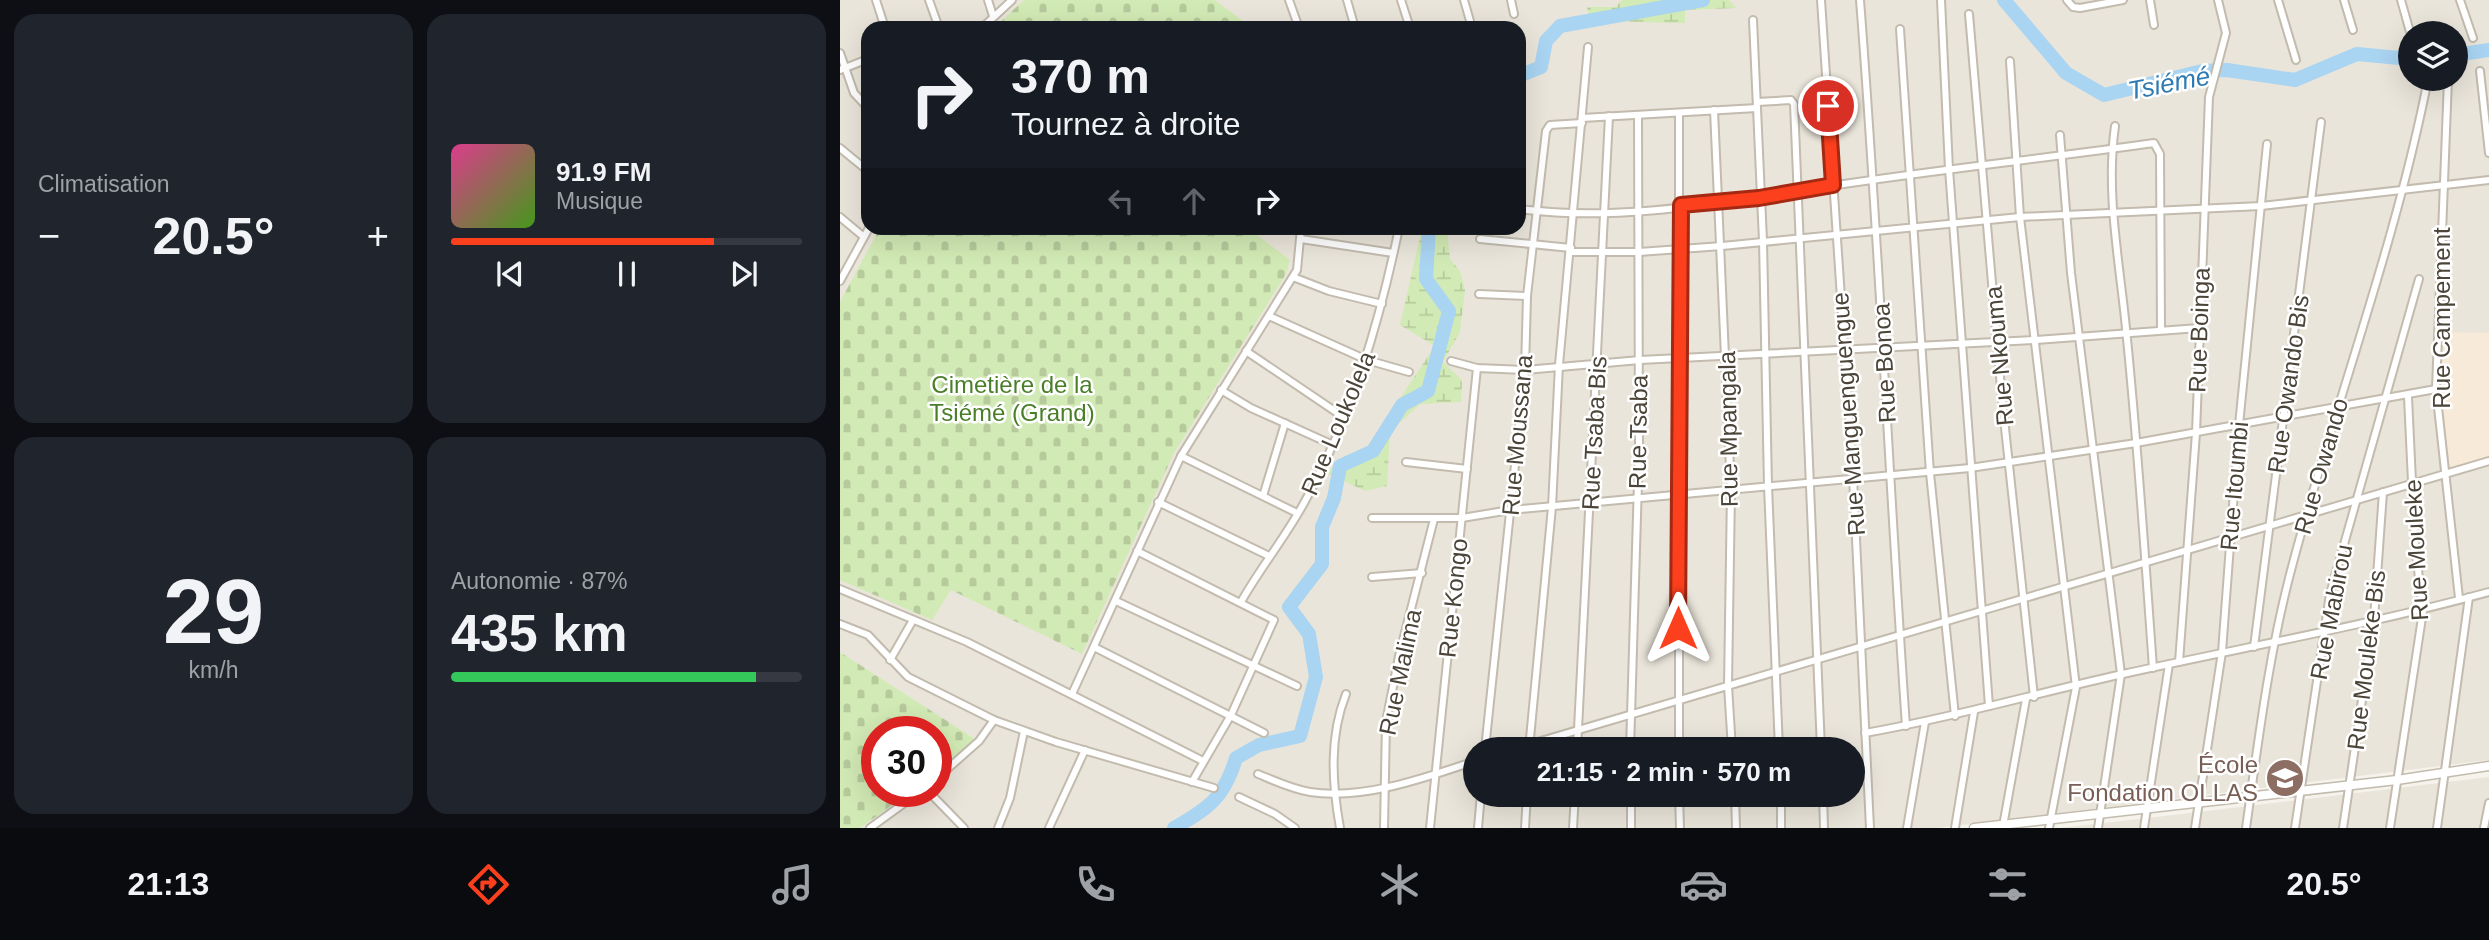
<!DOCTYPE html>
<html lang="fr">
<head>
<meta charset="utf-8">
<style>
  body { margin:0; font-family:Arial,sans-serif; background:#20242c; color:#f1f3f6; height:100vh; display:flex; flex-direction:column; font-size:26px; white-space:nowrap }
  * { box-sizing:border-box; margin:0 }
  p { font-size:23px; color:#9ea1a6 }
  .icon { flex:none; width:38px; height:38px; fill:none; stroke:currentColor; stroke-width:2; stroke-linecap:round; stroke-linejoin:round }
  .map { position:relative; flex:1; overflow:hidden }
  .side { display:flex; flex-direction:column; gap:14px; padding:14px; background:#0d0f14; width:840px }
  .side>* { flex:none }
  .banner { position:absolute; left:21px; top:21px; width:665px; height:214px; border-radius:21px; box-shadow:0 7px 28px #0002; background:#171b24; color:#f1f3f6; overflow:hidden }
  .buttons { position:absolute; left:1558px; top:21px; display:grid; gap:14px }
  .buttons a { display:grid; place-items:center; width:70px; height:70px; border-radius:50%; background:#171b24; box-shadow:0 7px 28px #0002; font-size:35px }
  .speed { position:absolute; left:21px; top:716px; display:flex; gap:14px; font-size:35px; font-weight:700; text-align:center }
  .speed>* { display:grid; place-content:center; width:91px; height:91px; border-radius:50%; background:#171b24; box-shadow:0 7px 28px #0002; line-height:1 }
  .speed .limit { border:10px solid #d22; background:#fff; color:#111 }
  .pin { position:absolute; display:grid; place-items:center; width:60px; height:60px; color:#fff; margin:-30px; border:4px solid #fff; border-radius:50%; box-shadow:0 2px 7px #0007 }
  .me { position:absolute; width:77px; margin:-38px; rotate:0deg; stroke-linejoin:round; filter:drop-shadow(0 0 5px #0008) }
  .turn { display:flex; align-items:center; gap:24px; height:147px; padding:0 35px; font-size:32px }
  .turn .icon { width:91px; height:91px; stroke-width:2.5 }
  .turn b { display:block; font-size:49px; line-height:60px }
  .lanes { display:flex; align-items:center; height:66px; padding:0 35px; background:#0003; justify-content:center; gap:35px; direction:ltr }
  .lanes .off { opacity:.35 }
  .big { font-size:52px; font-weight:700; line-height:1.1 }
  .side .widget { flex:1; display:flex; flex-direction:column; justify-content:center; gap:10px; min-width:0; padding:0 24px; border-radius:21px; background:#20242c }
  .side .dial { align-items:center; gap:0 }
  .dial b { font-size:91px; line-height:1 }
  .song { display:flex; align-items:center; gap:21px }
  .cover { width:84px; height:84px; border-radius:10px; background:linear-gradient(135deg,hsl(330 70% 55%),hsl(100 70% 35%)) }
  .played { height:7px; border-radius:4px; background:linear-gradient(90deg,#fc3f1d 75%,#363941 75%) }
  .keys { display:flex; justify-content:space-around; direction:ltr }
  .heat { display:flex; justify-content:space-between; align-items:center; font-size:38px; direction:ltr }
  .charge { height:10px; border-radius:5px; background:linear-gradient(90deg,#34c759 87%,#363941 0) }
  .side .tiles { flex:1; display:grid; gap:14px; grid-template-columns:repeat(2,1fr) }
  .trip { position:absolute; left:623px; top:737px; width:402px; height:70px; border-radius:35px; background:#171b24; box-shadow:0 7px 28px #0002; font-weight:700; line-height:70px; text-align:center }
  .menu { display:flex; height:112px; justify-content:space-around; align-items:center; background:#090b0e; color:#9ea1a6 }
  .menu .icon { width:49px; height:49px }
  .menu .selected { color:#fc3f1d }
  .menu b { font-size:32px; color:#f1f3f6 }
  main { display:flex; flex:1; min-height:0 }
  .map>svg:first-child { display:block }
</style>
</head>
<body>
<main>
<section class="side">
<div class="tiles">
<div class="widget"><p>Climatisation</p>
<div class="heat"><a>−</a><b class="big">20.5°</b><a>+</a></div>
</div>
<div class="widget">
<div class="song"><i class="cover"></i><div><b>91.9 FM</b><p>Musique</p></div></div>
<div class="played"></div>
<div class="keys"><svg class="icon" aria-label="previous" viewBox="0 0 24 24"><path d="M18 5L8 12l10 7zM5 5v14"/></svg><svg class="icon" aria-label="pause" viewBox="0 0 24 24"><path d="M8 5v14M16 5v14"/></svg><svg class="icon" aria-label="next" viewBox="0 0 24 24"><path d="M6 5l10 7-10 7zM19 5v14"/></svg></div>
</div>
<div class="widget dial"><b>29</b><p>km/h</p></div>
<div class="widget"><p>Autonomie · 87%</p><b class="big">435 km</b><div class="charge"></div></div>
</div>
</section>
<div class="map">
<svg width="1649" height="828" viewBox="0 0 1649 828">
  <defs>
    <pattern id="wetland-marsh" width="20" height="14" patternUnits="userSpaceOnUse" patternTransform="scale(1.75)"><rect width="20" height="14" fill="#d2eab5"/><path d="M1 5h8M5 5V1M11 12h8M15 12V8" fill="none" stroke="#b6ca9c"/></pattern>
    <pattern id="cemetery-stones" width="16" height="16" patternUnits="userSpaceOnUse" patternTransform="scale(1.75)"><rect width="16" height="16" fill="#d2eab5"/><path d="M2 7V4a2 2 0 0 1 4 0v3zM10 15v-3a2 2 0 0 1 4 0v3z" fill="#b6ca9c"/></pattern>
  </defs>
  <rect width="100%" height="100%" fill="#f6f3ec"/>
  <g fill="#eae5da" fill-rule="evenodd">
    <path d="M 0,0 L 1649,0 L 1649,760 L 1097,828 L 20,828 L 72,791 L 96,791 L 96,771 L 133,738 L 0,652 ZM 28,28 L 679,28 L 679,228 L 28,228 ZM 1570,33 L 1615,33 L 1615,79 L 1570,79 ZM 635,749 L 1013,749 L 1013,794 L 635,794 Z"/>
    <polygon points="1649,777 1649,828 1220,828 1316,817"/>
  </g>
  <polygon fill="#f7ead8" points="1599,332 1649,333 1649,458 1610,470 1600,389"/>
  <g fill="url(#wetland-marsh)">
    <polygon points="782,0 889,0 896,8 845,10 845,23 750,21 747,7 776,7"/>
    <polygon points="582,228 607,228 610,259 620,271 625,290 620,332 603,362 622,380 621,402 580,404 550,432 547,486 525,491 487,473 505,456 525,450 595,346 560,325"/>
  </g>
  <g fill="url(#cemetery-stones)">
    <polygon points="184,0 375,0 412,28 154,28"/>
    <polygon points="40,228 421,228 417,235 450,260 446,274 334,453 242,654 111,590 92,620 0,580 0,302"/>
    <polygon points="0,652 138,741 96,773 96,732 37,732 37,791 72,791 20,828 0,828"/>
  </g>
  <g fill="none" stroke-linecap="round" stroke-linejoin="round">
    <g stroke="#a9d4f2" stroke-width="14">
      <polyline points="1164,0 1226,73 1264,95 1362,71 1387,70 1455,80 1517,54 1570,59"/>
      <polyline points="1615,55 1649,50"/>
      <polyline points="679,76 701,67 706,41 720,26 863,0"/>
      <path d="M 334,828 C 369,808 384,798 396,758 L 419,745 L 460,736 L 476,677 L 469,634 L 449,607 L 482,564 L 482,527 L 494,498 L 500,466 L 533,451 L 562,405 L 588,391 L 609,311 L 586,279 L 589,228"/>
    </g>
    <defs>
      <g id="minor">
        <polyline points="36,0 45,28"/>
        <polyline points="89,0 99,28"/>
        <polyline points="148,0 153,16"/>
        <polyline points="449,0 459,28"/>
        <polyline points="507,0 515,28"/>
        <polyline points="561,0 570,28"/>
        <polyline points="624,0 632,28"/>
        <polyline points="671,0 674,14"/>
        <polyline points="981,0 1013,477 1030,828"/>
        <path d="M 1020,0 C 1039,242 1049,484 1066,726"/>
        <polyline points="1101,0 1109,169 1149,706"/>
        <polyline points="1227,0 1233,7 1240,8 1283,0"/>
        <polyline points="1310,0 1314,25"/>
        <polyline points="1438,0 1456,60"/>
        <polyline points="1504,0 1513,30"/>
        <polyline points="1561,0 1570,32"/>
        <polyline points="1620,0 1633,38"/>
        <polyline points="1129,14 1162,400 1194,697"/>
        <polyline points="913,20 923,241 928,486 939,749"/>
        <polyline points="142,28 172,0"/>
        <polyline points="1060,29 1090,473 1115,716"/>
        <polyline points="0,53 14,93 28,108"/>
        <polyline points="1170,61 1180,217 1236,687 1209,828"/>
        <polyline points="0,70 28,59"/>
        <polyline points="1640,71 1649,153"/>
        <polyline points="1608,79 1596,389 1619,598"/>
        <polyline points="917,102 951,100 954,104 981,749"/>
        <polyline points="874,110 891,491 888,686 892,749"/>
        <polyline points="742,118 917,108"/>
        <path d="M 1275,126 C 1265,197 1281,269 1287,339 C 1298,448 1305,558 1313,668"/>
        <polyline points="1220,135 1231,273 1281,674 1258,828"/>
        <polyline points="0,148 28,171"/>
        <path d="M 679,209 C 784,223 893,200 997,185 C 1102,169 1208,158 1314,143 L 1320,154 L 1321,329"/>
        <polyline points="0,217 24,237"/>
        <polyline points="461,239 553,253"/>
        <polyline points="640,239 731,248"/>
        <polyline points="731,252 799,252 882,246 1180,217 1421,206 1649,180"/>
        <polyline points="453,277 489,291 542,304"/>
        <polyline points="0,281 29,228"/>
        <polyline points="639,294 687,296"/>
        <polyline points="429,316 527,360 569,372"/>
        <polyline points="406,351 505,418"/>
        <polyline points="611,361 637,368 685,370 800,360 1196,340 1359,328"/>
        <polyline points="381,390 411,408 493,445"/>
        <polyline points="341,456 457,513"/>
        <polyline points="566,462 627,469"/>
        <polyline points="423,496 445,423"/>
        <polyline points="318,502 429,556"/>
        <polyline points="532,518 622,518 670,510 1130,468 1296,443 1596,389"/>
        <polyline points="297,551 434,620 391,715 352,782"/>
        <polyline points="532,577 582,573"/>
        <polyline points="0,589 127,642 363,761"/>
        <polyline points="276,601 457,686"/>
        <path d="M 401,602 C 420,568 445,538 464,503 C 512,416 539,324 559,228"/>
        <polyline points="0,624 28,635 68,677 154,720 216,742 374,788"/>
        <polyline points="254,647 424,733"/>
        <polyline points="1414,647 1481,122"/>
        <polyline points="50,660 73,620"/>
        <polyline points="1339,662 1356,433 1369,97 1386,33 1378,0"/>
        <polyline points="232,694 341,456 457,270 461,228"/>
        <path d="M 1025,733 C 1112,718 1196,693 1283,674 C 1405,647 1529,625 1649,592"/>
        <polyline points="645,749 685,370 687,296 706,131 710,125 742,123"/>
        <polyline points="674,749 1649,461"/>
        <polyline points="689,749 712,507 719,365 748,47"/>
        <polyline points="737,749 769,116"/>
        <polyline points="790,749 799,449 798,116"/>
        <polyline points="839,749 839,113"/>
        <path d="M 418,774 C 435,781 452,789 470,792 C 523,800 585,778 635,761"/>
        <polyline points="96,779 139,741 154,720"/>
        <polyline points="88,791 124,828"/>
        <polyline points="791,794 791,828"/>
        <polyline points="839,794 840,828"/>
        <polyline points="895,794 896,828"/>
        <polyline points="941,794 941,828"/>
        <polyline points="983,794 984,828"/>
        <polyline points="399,797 435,814 455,828"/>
        <polyline points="1163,826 1186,699"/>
        <polyline points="30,828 81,791"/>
        <polyline points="158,828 170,798 184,731"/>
        <polyline points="209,828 245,750"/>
        <path d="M 500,828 C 492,783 489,737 506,694"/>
        <polyline points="544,828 546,722 559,656 594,519"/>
        <polyline points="590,828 637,368"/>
        <polyline points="638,828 641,794"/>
        <polyline points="685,828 687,794"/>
        <polyline points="733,828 735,794"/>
        <polyline points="1067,828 1085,722"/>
        <polyline points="1115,828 1134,712"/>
        <polyline points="1304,828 1329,664"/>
        <polyline points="1355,828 1382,652 1399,425 1427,144"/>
        <path d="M 1406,828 C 1418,744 1428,660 1449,578 C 1492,411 1555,248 1588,79"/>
        <polyline points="1455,828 1490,594 1579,279"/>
        <polyline points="1503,828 1534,619 1543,492"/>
        <polyline points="1550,828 1583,611 1575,545 1568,397"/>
        <polyline points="1597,828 1629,597"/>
        <polyline points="1644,828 1649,803"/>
      </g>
      <polyline id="tertiary" points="1134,828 1557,780 1649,766"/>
    </defs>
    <use href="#minor" stroke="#c2bbae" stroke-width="10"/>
    <use href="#tertiary" stroke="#c2bbae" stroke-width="11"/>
    <use href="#minor" stroke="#fff" stroke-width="6"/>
    <use href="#tertiary" stroke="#fff" stroke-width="8"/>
  </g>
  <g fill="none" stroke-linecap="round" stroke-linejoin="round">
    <defs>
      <polyline id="route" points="838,628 841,205 919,198 993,185 988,106"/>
    </defs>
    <use href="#route" stroke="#a42913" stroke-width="18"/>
    <use href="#route" stroke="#fc3f1d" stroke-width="12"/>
  </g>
  <defs>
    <symbol id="school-disc" viewBox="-11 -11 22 22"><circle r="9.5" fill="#8d6e63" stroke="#fff"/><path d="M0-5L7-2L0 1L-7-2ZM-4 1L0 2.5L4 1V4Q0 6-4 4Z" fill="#fff"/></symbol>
  </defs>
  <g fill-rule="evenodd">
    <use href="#school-disc" x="1423" y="756" width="44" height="44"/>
  </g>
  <g text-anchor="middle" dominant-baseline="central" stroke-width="5" stroke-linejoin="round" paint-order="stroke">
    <g font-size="24" fill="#4b4439" stroke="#fff">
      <text transform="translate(1601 318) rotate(-90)">Rue Campement</text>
      <text transform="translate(1359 330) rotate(-88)">Rue Boinga</text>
      <text transform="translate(1159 356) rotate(-95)">Rue Nkouma</text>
      <text transform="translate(1044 363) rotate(-93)">Rue Bonoa</text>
      <text transform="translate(1448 384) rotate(-82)">Rue Owando Bis</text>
      <text transform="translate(1008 414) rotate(-94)">Rue Manguenguengue</text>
      <text transform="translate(498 423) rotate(-67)">Rue Loukolela</text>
      <text transform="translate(888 429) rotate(-91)">Rue Mpangala</text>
      <text transform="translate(798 432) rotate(-89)">Rue Tsaba</text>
      <text transform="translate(754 433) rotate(-87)">Rue Tsaba Bis</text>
      <text transform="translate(677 435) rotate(-85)">Rue Moussana</text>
      <text transform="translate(1481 466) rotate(-74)">Rue Owando</text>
      <text transform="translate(1394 486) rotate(-85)">Rue Itoumbi</text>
      <text transform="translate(1576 550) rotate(-93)">Rue Mouleke</text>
      <text transform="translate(613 598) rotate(-84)">Rue Kongo</text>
      <text transform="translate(1491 612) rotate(-79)">Rue Mabirou</text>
      <text transform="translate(1526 660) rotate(-83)">Rue Mouleke Bis</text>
      <text transform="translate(560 672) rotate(-78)">Rue Malima</text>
    </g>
    <g font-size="24" fill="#4a7f2a" stroke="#fff">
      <text x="172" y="384">Cimetière de la<tspan x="172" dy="28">Tsiémé (Grand)</tspan></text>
    </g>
    <g font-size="24" fill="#785e54" stroke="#fff" text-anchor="end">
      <text x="1418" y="764">École<tspan x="1418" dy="28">Fondation OLLAS</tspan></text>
    </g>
    <g font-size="26" font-style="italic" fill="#2e7ab2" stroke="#fff">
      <text transform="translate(1329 83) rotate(-11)">Tsiémé</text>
    </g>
  </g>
</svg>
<div class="buttons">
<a><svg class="icon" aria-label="layers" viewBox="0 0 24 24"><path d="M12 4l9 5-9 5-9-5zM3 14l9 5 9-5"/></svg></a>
</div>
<div class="speed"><div class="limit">30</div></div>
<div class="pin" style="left:988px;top:106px;background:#d93025"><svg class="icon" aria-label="arrive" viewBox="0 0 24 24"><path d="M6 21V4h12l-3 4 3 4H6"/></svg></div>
<svg class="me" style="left:838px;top:628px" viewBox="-20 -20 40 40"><path d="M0-17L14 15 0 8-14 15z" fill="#fc3f1d" stroke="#fff" stroke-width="4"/></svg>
<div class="trip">21:15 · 2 min · 570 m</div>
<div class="banner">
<div class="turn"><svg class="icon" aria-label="right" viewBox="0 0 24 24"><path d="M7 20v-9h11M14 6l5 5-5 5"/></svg><div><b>370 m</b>Tournez à droite</div></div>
<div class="lanes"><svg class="icon off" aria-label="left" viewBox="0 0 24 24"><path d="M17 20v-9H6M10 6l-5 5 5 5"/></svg><svg class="icon off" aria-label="ahead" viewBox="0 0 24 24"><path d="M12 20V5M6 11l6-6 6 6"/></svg><svg class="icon" aria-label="right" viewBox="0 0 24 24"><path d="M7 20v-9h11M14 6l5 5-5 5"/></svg></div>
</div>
</div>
</main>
<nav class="menu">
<b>21:13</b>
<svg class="icon selected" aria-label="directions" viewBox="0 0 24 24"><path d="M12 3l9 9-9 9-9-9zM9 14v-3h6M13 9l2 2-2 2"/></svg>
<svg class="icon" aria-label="music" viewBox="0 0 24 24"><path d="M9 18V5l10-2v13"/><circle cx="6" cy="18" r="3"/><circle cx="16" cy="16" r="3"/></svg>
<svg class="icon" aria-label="phone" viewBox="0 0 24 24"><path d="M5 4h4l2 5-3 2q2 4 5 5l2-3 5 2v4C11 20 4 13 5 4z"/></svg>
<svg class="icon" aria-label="climate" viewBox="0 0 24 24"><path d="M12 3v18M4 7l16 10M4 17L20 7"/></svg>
<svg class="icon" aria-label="car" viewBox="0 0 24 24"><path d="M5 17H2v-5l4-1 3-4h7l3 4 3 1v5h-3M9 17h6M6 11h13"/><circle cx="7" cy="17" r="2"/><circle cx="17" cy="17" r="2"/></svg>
<svg class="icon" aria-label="filters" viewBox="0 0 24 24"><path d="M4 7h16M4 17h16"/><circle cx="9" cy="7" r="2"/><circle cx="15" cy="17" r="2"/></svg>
<b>20.5°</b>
</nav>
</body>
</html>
